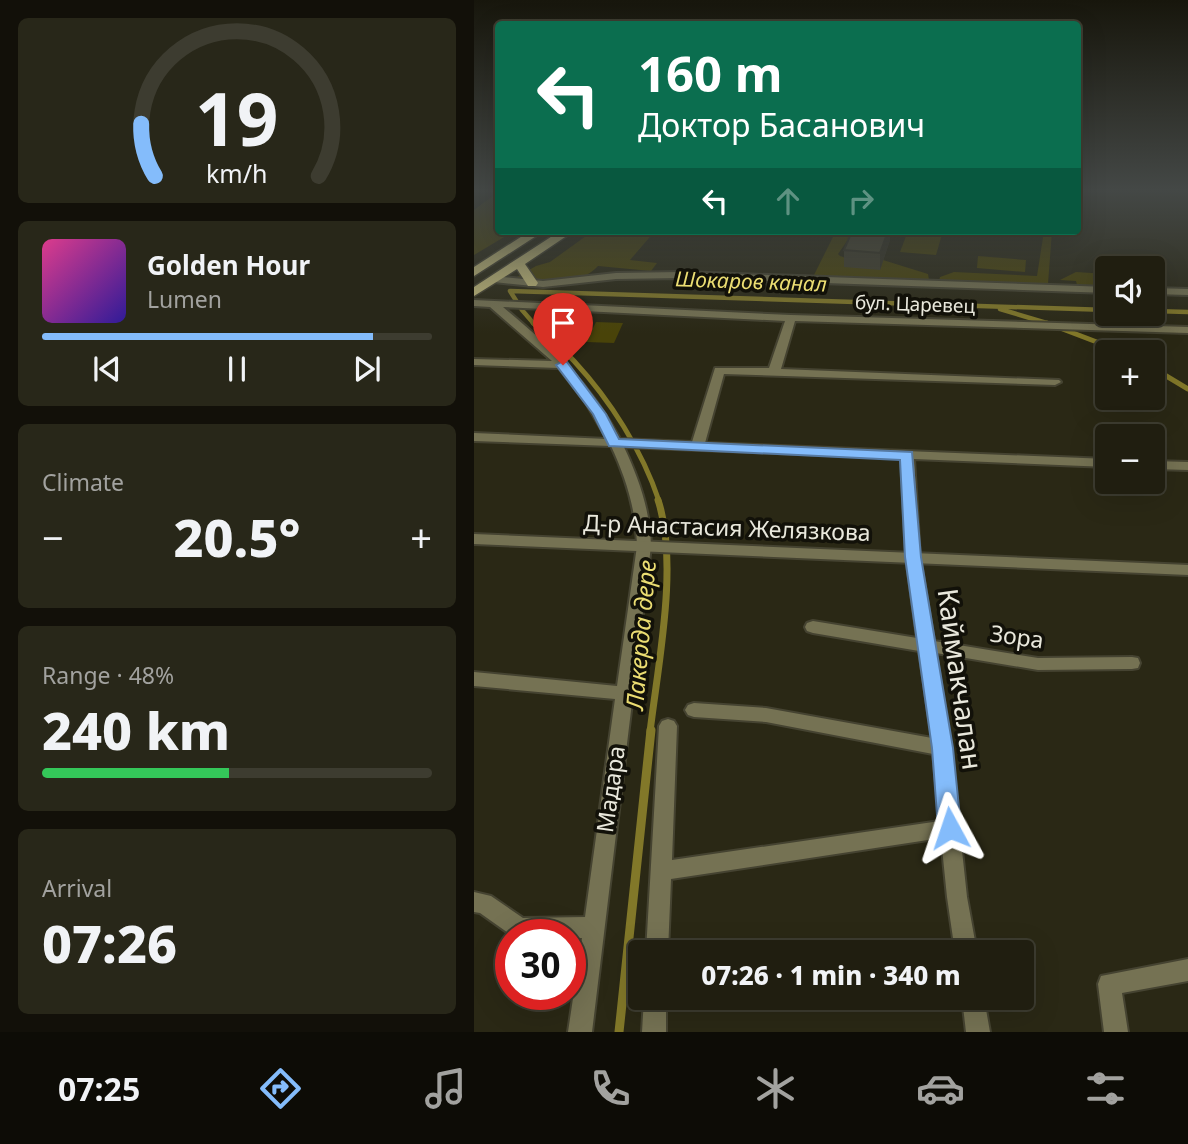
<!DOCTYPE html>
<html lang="en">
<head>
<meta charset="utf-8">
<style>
  body { margin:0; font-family:"Noto Sans",sans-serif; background:#282719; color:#f1f3f6; height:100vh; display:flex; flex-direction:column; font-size:26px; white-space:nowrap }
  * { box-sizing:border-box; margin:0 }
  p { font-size:23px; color:#a2a29f }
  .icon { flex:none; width:38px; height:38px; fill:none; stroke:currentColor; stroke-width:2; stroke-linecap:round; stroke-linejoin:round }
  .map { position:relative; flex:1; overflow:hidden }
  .details { display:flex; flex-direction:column; gap:18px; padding:18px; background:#121009; width:474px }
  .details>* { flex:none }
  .top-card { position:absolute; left:21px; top:21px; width:586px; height:214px; border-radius:7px; box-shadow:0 7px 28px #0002,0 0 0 2px #3d3c30; background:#0b6e4f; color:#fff; overflow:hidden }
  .tools { position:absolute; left:621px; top:256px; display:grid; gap:14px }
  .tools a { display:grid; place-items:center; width:70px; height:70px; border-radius:7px; background:#201e10; box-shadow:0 7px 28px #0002,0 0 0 2px #3d3c30; font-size:35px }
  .speed { position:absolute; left:21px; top:919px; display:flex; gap:14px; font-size:35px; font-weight:700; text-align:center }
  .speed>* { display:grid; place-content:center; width:91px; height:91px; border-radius:50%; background:#201e10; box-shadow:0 7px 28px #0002,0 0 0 2px #3d3c30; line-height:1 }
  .speed .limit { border:10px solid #d22; background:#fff; color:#111 }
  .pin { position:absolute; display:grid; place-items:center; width:60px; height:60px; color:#fff; margin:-72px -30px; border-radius:50% 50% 50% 0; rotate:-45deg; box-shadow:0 0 7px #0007 }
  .pin .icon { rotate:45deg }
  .me { position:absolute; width:77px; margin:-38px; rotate:355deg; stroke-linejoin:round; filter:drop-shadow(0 0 5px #0008) }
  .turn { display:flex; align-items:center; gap:24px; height:147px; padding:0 28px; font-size:32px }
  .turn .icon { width:91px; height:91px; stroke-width:2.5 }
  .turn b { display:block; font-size:49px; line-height:60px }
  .lanes { display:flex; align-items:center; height:66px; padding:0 28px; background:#0003; justify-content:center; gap:35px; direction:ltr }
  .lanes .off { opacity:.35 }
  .big { font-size:52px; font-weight:800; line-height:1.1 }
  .details .tile { flex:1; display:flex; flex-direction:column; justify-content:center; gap:10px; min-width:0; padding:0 24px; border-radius:10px; background:#282719 }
  .details .dial { align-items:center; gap:0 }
  .dial svg { height:182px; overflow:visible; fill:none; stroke:#3d3c30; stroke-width:7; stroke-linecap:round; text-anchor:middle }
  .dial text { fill:#f1f3f6; stroke:none }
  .song { display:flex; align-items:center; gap:21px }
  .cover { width:84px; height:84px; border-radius:10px; background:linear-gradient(135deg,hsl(330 70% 55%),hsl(250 70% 35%)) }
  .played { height:7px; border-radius:4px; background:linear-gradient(90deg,#84bcfb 85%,#3d3c30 85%) }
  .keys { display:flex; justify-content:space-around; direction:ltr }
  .heat { display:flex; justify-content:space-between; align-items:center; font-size:38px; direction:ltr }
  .charge { height:10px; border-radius:5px; background:linear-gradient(90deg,#34c759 48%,#3d3c30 0) }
  .trip { position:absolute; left:154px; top:940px; width:406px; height:70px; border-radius:7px; background:#201e10; box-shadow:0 7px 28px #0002,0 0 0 2px #3d3c30; font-weight:800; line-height:70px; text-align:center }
  .tab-bar { display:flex; height:112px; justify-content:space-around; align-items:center; background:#0d0c06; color:#a2a29f }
  .tab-bar .icon { width:49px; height:49px }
  .tab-bar .active { color:#84bcfb }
  .tab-bar b { font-size:32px; color:#f1f3f6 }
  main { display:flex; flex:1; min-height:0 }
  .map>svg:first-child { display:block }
</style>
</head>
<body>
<main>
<section class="details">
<div class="tile dial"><svg viewBox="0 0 100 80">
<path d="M14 69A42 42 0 1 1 86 69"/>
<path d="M14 69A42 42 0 0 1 8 46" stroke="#84bcfb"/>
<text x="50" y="56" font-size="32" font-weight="700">19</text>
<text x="50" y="72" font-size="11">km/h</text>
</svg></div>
<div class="tile">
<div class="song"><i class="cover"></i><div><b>Golden Hour</b><p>Lumen</p></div></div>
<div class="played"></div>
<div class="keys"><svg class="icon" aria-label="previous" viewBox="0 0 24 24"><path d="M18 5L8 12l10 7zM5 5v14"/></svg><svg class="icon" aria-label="pause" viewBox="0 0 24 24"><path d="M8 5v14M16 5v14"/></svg><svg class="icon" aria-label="next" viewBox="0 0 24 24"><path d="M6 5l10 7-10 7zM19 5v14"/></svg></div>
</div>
<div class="tile"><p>Climate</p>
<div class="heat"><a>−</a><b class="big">20.5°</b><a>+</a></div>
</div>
<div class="tile"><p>Range · 48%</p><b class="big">240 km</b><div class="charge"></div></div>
<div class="tile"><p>Arrival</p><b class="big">07:26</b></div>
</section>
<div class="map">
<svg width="714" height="1032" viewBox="0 0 714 1032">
  <rect width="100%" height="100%" fill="#2a2815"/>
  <g fill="#494309">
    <polygon points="24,192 24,231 40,231 0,255 0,210"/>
    <path d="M 119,231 L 181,231 L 156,260 L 183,263 L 177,271 L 124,266 C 102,289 65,282 36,281 L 62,266 L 76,262 Z"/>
    <polygon points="362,231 380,231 364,254 366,256 406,269 409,260 454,274 455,280 339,277"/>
    <polygon points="434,231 469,231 462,255 426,252"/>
    <polygon points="570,231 578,231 574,284 465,281 466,277 480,272 563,276"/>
    <polygon points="504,256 552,260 551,272 503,268"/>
    <polygon points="602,272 633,274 633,290 613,289 603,285 602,281 586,280"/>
    <polygon points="122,322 149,323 140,343 112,342"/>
  </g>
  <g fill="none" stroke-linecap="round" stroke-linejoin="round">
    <g stroke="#827829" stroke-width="4.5">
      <polyline points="526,309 576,324"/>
      <polyline points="679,311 714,312"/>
      <polyline points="61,325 48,310 36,291 634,310"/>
    </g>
    <g stroke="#827829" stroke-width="5">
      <path d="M 59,323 C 73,336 87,347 100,361 C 136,400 168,450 185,501"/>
      <polyline points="573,323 576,324"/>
      <polyline points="586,328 649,352"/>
      <polyline points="679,368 714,389"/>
    </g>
    <path stroke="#827829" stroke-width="7" d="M 176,732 C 184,664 205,563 184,500"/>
    <polyline stroke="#827829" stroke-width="9" points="145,1032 177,730"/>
    <defs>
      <g id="minor">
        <polygon points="206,272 634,287 634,293 206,278 142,279 69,287 20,282 15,279 20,276 69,281 142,273"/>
        <polygon points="679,288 714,289 714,295 679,294"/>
        <path d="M 0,300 L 317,315 L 714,327 L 714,333 L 321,321 L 307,369 L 585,380 L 587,382 L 581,385 L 250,374 L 231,443 L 634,459 L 634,467 L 440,459 L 446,557 L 460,641 L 564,658 L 658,657 L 664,658 L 666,663 L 664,668 L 658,669 L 564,670 L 462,653 L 477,748 L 493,897 L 503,952 L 481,952 L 473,897 L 467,838 L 197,879 L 194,952 L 172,952 L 185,726 L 188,721 L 194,719 L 200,721 L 203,726 L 198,860 L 466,821 L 459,754 L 292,722 L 220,717 L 214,715 L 211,710 L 214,705 L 220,703 L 292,708 L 458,738 L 445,651 L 339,633 L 333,631 L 331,627 L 333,623 L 339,621 L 443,638 L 432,557 L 427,458 L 150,447 C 165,479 176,510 177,546 L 118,1032 L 94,1032 L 108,938 L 96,938 L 96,934 L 37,935 L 6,913 L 0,912 L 0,892 L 17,896 L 49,918 L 111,917 L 141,699 L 0,686 L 0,672 L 143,686 L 163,546 C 162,510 152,478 137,446 L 0,441 L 0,433 L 133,439 L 112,403 L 85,368 L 0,365 L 0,359 L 78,361 L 16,307 L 0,306 ZM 29,307 L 311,321 L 295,368 L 241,368 L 218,442 L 146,439 C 115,382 78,348 29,307 Z"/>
        <polygon points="679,461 714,462 714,470 679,469"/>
        <polygon points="714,959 714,981 648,993 654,1032 630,1032 624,984 627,976"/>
        <polygon points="170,998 192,998 192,1032 168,1032"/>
        <polygon points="488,998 510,998 516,1032 492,1032"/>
      </g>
      <polygon id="tertiary" points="0,534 714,565 714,575 0,544"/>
      <g id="primary">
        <polygon points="56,231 70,231 0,276 0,267"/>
        <polygon points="86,231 100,231 51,264 64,283 62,286 54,286 43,269 0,296 0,287"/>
      </g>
    </defs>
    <use href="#minor" stroke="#454331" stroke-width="4"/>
    <use href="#tertiary" stroke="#454331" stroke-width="4"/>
    <use href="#primary" stroke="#454331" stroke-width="3"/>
    <use href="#minor" fill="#757253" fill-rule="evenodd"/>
    <use href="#tertiary" fill="#757253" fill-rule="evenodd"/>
    <use href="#primary" fill="#c4bc7c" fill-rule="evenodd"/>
  </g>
  <polygon fill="#403e2d" points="378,231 416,231 416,240 406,270 370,267 370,250"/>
  <polygon fill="#343224" points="414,231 416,231 416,240 406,270 406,253"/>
  <polygon fill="#4a4834" stroke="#343224" stroke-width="2" points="378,231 414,231 406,253 370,250"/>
  <linearGradient id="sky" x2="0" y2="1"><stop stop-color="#17160c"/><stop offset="0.57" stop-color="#444846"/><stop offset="1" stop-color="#444846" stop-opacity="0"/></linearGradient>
  <rect width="714" height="333" fill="url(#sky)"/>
  <polygon fill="#84bcfb" stroke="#567aa3" stroke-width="2" points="89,361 93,362 132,414 145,439 438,452 447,557 479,748 487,828 484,835 476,838 468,835 464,828 458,748 431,557 426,460 135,446 119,414 82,365"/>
  <g text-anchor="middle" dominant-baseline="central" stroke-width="7" stroke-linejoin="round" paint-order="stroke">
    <g font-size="19" fill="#e9e8dc" stroke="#121109">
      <text transform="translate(441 304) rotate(2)">бул. Царевец</text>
    </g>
    <g font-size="21" font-style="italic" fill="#ebdd72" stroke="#121109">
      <text transform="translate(277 281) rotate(2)">Шокаров канал</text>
    </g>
    <g font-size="23" fill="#e9e8dc" stroke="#121109">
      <text transform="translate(253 527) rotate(2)">Д-р Анастасия Желязкова</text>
      <text transform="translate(543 636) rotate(8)">Зора</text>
      <text transform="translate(136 789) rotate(-82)">Мадара</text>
    </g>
    <g font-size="24" font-style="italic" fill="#ebdd72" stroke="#121109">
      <text transform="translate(166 635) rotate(-85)">Лакерда дере</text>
    </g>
    <g font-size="28" fill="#e9e8dc" stroke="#121109">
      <text transform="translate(487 679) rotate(82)">Каймакчалан</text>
    </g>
  </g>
</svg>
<div class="tools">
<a><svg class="icon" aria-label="sound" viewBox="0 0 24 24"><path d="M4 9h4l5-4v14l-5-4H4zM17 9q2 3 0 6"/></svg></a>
<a>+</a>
<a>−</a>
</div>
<div class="speed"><div class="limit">30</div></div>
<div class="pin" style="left:89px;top:365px;background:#d93025"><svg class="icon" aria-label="arrive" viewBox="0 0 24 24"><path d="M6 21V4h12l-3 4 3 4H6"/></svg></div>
<svg class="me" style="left:476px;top:828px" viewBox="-20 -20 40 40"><path d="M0-17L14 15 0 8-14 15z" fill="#84bcfb" stroke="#fff" stroke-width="4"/></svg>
<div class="trip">07:26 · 1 min · 340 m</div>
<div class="top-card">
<div class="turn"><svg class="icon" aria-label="left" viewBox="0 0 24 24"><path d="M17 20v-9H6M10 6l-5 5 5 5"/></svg><div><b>160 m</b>Доктор Басанович</div></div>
<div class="lanes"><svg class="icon" aria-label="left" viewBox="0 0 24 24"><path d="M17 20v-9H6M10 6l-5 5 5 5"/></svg><svg class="icon off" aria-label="ahead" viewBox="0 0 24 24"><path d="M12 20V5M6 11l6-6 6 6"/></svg><svg class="icon off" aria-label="right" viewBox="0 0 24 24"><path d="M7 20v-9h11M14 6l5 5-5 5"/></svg></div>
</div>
</div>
</main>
<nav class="tab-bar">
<b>07:25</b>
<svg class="icon active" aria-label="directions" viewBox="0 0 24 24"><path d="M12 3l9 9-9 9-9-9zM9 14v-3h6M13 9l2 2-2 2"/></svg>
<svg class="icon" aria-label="music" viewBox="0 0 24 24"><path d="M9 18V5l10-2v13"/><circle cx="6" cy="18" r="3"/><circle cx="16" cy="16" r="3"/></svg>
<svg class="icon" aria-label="phone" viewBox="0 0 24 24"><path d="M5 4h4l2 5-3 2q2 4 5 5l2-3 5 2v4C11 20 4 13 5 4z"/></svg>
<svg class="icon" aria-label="climate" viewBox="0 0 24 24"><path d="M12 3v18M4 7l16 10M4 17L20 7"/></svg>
<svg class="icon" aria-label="car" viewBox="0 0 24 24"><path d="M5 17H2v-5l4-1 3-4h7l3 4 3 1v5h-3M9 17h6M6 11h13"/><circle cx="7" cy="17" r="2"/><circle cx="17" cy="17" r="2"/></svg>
<svg class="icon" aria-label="filters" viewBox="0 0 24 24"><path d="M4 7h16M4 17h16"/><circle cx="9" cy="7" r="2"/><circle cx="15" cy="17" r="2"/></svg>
</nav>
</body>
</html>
